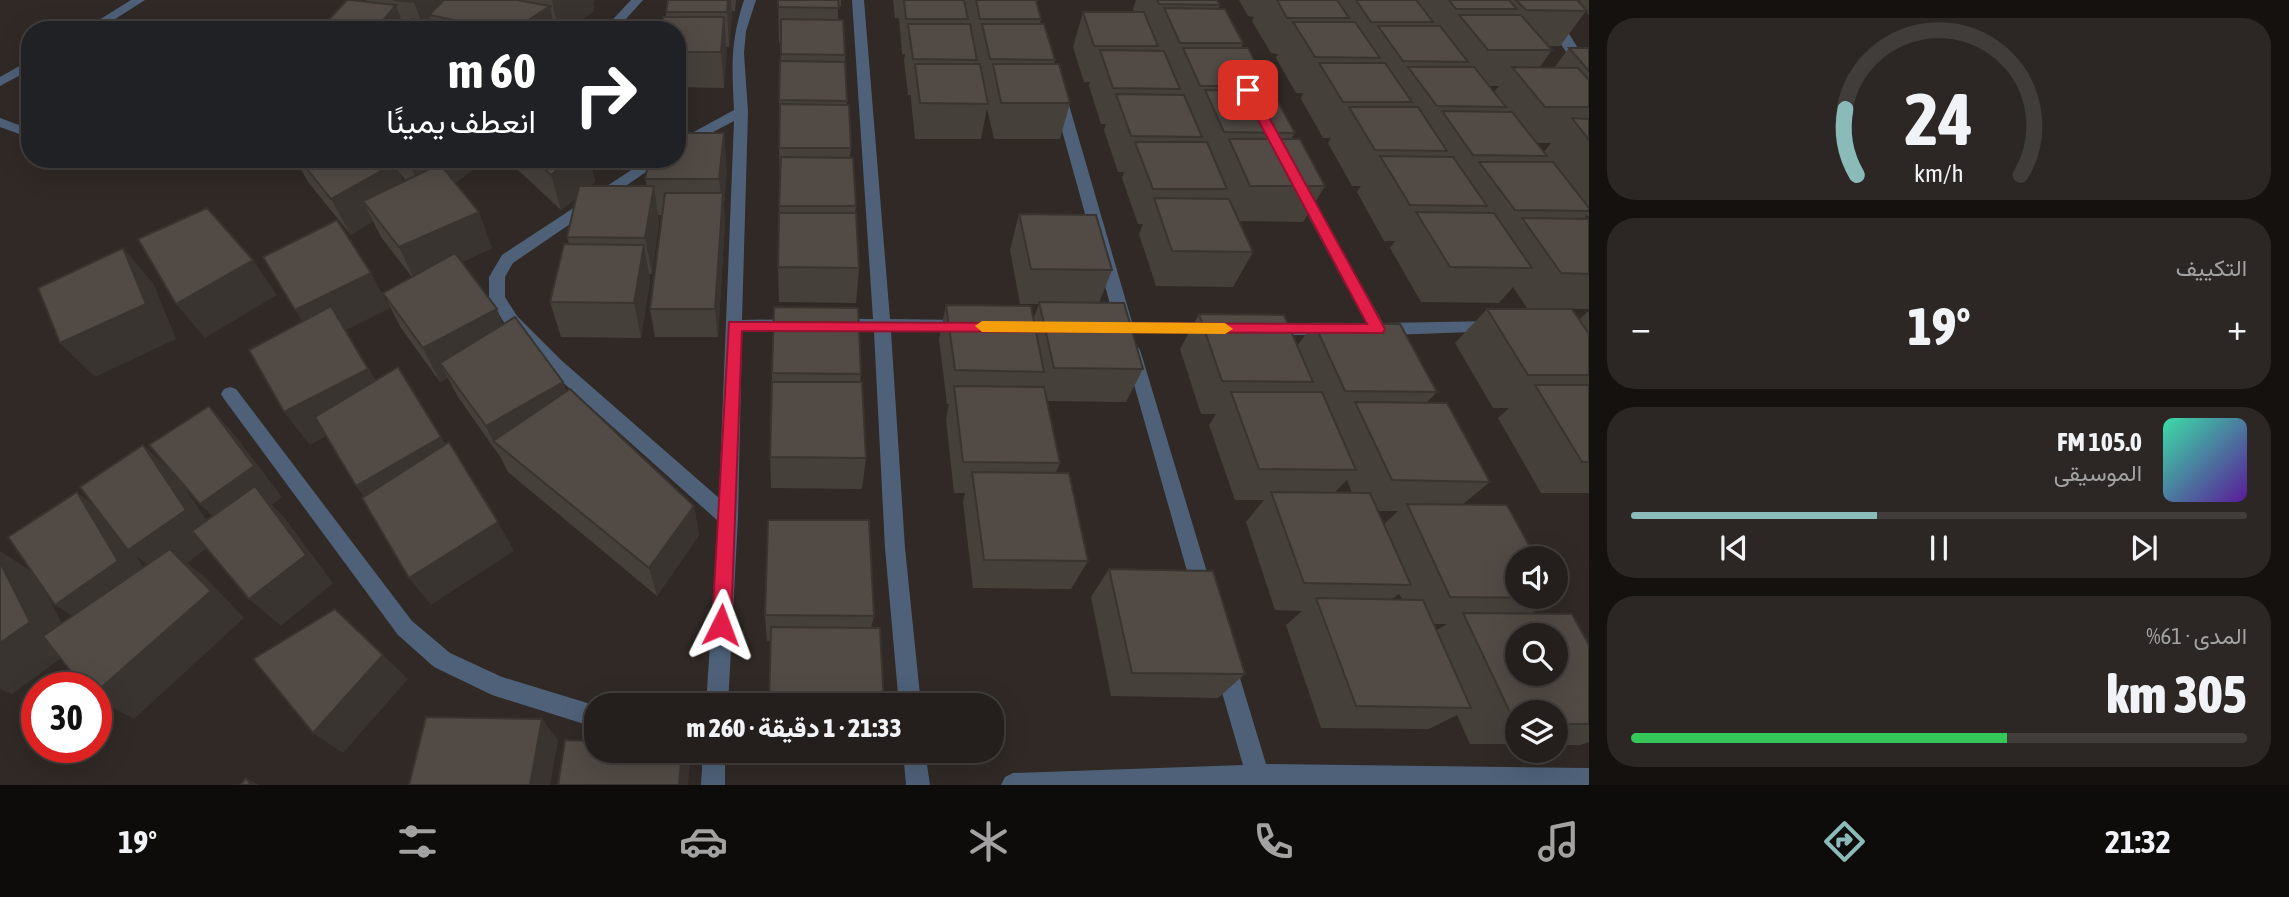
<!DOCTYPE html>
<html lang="ar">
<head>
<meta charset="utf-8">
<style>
  body { margin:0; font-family:"Asap Condensed",Vazirmatn,sans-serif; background:#2c2725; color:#f1f3f6; direction:rtl; height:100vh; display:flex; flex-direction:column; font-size:26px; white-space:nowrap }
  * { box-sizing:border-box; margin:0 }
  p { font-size:23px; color:#a3a2a3 }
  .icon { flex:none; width:38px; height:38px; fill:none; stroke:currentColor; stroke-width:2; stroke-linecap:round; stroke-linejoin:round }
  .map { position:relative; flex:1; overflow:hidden; direction:ltr }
  .sheet { display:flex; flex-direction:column; gap:18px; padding:18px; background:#14110f; width:700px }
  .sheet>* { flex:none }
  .guide { position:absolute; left:21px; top:21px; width:665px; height:147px; border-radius:28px; box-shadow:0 7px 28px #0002,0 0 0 2px #413d3b; direction:rtl; background:#202124; color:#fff; overflow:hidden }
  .controls { position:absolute; left:1505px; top:546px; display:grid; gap:14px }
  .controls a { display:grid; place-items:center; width:63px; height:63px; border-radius:50%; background:#241f1c; box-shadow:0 7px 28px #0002,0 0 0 2px #413d3b; font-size:35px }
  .speed { position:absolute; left:21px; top:672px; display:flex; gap:14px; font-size:35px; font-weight:700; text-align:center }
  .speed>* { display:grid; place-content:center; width:91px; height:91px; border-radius:50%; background:#241f1c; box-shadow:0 7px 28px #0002,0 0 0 2px #413d3b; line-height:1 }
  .speed .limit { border:10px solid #d22; background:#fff; color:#111 }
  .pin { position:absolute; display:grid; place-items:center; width:60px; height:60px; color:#fff; margin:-30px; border-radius:14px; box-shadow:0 4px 10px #0006 }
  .me { position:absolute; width:77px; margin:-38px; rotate:3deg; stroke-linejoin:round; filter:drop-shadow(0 0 5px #0008) }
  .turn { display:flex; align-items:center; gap:24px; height:147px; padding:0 35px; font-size:32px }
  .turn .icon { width:91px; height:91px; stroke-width:2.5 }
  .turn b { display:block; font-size:49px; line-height:60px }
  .big { font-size:52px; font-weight:800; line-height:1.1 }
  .sheet .tile { flex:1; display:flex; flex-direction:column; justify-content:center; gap:10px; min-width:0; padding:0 24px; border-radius:28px; background:#2c2725 }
  .sheet .dial { align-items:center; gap:0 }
  .dial svg { height:182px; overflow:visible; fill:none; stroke:#413d3b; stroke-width:7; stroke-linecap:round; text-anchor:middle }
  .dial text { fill:#f1f3f6; stroke:none }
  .song { display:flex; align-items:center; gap:21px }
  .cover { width:84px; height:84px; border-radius:10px; background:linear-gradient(135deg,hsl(160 70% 55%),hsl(270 70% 35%)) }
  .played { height:7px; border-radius:4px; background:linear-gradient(90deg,#8bbbb9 40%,#413d3b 40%) }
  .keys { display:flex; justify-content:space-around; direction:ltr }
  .heat { display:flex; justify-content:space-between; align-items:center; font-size:38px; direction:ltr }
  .charge { height:10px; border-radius:5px; background:linear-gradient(90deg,#34c759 61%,#413d3b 0) }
  .trip { position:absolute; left:584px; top:693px; width:420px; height:70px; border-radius:28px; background:#241f1c; box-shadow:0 7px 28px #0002,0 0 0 2px #413d3b; font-weight:800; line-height:70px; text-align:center; direction:rtl }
  .tabs { display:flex; height:112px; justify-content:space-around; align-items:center; background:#0e0c0b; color:#a3a2a3 }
  .tabs .icon { width:49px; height:49px }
  .tabs .on { color:#8bbbb9 }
  .tabs b { font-size:32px; color:#f1f3f6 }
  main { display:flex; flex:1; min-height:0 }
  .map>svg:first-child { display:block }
</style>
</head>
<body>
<main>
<section class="sheet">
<div class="tile dial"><svg viewBox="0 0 100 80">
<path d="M14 69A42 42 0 1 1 86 69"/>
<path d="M14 69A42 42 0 0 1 9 40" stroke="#8bbbb9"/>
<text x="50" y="56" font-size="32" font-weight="700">24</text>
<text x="50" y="72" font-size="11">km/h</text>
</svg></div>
<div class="tile"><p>التكييف</p>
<div class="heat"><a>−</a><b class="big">19°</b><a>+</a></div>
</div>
<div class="tile">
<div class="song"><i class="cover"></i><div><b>105.0 FM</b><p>الموسيقى</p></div></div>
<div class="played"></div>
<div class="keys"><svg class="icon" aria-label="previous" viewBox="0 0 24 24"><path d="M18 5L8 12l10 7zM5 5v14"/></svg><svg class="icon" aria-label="pause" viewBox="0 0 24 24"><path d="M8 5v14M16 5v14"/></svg><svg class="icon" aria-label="next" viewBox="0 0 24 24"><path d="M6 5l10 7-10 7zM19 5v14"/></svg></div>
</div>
<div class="tile"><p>المدى · 61%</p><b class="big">305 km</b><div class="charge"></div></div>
</section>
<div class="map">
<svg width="1589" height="785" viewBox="0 0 1589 785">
  <rect width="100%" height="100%" fill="#302925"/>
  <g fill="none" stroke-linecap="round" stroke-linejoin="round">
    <g fill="#4e6179" fill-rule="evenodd">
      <polygon points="131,0 145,0 98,30 83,30"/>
      <polygon points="631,0 643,0 616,30 603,30"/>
      <path d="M 744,0 L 756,0 L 746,31 L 744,53 L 748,112 L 742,320 L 797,319 L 805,325 L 797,331 L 742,332 L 738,518 L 728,705 L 706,705 L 718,521 L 549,370 L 505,324 L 489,298 L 489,277 L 502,255 L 648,159 L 665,159 L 513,263 L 505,277 L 505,297 L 517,316 L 561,360 L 719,498 L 734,121 L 677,151 L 677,141 L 734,110 C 732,66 730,43 744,0 Z"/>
      <polygon points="852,0 864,0 890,319 965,320 973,326 965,332 891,332 905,548 921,705 899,705 885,548 874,332 836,331 828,325 836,319 873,319"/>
      <polygon points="1536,0 1548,0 1589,66 1589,79 1584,78 1560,43"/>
      <polygon points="30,60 30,70 0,86 0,77"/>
      <polygon points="1060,94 1067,98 1132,322 1214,323 1220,325 1222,329 1220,333 1103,332 1101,328 1103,324 1115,322 1053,98"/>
      <polygon points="0,118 30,129 30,138 0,127"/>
      <path d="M 202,159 L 296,159 C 283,171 215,171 202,159 Z"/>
      <polygon points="1300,183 1307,188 1383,323 1494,321 1500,323 1502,327 1500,331 1390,335 1393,342 1391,347 1379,347 1293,188"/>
      <polygon points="1266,323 1333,323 1341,329 1333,335 1266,335 1258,329"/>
      <polygon points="1133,346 1139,348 1141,353 1213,592 1210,599 1203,602 1196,599 1193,592 1125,353 1127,348"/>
      <polygon points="230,387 236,389 412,621 450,653 502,677 597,706 597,728 492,695 434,667 398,635 224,399 221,394 224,389"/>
      <polygon points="1225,654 1233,657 1236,665 1266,764 1589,768 1589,785 1001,785 1005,777 1013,773 1243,765 1214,665 1217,657"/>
      <polygon points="703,751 725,751 725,785 701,785"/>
      <polygon points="903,751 925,751 930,785 906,785"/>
    </g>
  </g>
  <g fill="#46403b" fill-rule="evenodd">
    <polygon points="366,0 595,0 593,1 594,11 566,30 322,30 321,28 367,2"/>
    <polygon points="668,0 736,0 735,11 732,11 729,47 726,47 724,88 677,87 677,30 666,17 666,12"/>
    <polygon points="778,0 841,0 841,6 838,6 838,20 845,55 847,105 851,148 850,158 856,206 855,213 859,268 856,303 779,302 778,267 780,184 779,148 779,100 781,43 779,43"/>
    <polygon points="893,0 1036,0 1041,19 1040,24 1055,60 1054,64 1070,103 1060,139 994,139 987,108 981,139 915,139 911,100 911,95 908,95 904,60 905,54 902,54 899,18 895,18"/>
    <polygon points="1136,0 1217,0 1220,5 1218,9 1243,43 1241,48 1268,86 1265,91 1295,133 1291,139 1325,186 1303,222 1239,221 1253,252 1233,287 1156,286 1139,234 1143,224 1138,224 1122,178 1124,172 1118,172 1104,130 1106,124 1101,124 1089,86 1090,82 1084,82 1073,47 1083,12 1135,12 1133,9"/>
    <path d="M 1239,0 L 1577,0 L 1584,7 L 1579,0 L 1589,0 L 1589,15 L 1586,11 L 1560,46 L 1549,46 L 1552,50 L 1539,68 L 1554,68 L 1569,48 L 1589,48 L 1589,217 L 1587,215 L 1584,219 L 1589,219 L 1589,309 L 1527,308 L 1513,287 L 1499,303 L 1421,302 L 1390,248 L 1395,241 L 1384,241 L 1357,192 L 1361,186 L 1352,186 L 1328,143 L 1331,138 L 1323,138 L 1301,99 L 1303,93 L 1296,93 L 1276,58 L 1278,54 L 1271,53 L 1252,21 L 1254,17 L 1248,16 ZM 1489,86 L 1499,86 L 1494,92 ZM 1536,143 L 1551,143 L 1544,152 Z"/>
    <path d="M 295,159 L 393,162 L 392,159 L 487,159 L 455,183 L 492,248 L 462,262 L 503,325 L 563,382 L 566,391 L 694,506 L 699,535 L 657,596 L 508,472 L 501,458 L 458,397 L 448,378 L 440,382 L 401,328 L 383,293 L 412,277 L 381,237 L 373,221 L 351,235 L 308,182 ZM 399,172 L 406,181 L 403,182 Z"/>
    <polygon points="506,159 590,159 595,182 590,186 647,186 645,179 727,169 724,204 725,222 718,337 655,337 650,309 662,215 658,215 659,222 652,274 649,274 650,280 641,338 561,337 550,302 569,244 567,237 576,198 561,210"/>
    <polygon points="1019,214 1112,270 1099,303 1143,369 1126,402 1047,401 1060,463 1056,472 1088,561 1071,589 973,588 963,502 965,493 954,493 946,419 949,404 947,404 939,339 946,305 1033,320 1039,304 1020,304 1010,250"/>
    <polygon points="1487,309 1579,320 1587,312 1589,312 1589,493 1541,493 1498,418 1509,408 1493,408 1455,343"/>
    <path d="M 1199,314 L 1297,346 L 1314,323 L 1437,392 L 1426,403 L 1490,482 L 1463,504 L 1557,598 L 1532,613 L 1589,645 L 1589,742 L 1580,745 L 1556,745 L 1556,712 L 1517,712 L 1517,744 L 1470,744 L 1457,715 L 1429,729 L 1321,728 L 1286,625 L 1302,611 L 1275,610 L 1246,522 L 1264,500 L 1235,500 L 1209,425 L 1216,414 L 1201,414 L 1180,349 ZM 1347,480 L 1352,493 L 1335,492 ZM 1378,511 L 1398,511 L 1384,524 ZM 1399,594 L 1402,599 L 1392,599 ZM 1434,624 L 1447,624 L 1437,630 Z"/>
    <polygon points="772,373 861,374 860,382 866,458 862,489 771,488 770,457"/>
    <polygon points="1109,569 1245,674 1218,698 1111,696 1091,597"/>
    <polygon points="765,615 874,616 871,628 767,641"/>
    <polygon points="769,751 883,751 880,761 770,759"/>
  </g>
  <g fill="#393430">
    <polygon points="416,0 444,0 429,15 434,29 424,30 414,2"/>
    <polygon points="552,0 595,0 593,1 594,11 566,30 558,30"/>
    <polygon points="728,0 731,0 732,15 729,47 727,12"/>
    <polygon points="396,5 405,30 375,30"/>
    <polygon points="550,6 555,30 513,30"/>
    <polygon points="724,17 727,53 724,88 721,52"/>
    <polygon points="724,133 727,169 724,204 725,222 718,337 715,309 722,205 719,179"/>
    <polygon points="423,159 487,159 427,203 411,167"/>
    <polygon points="570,159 590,159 595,182 561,210 551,175"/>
    <polygon points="395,163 411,199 363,201 373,221 351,235 331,199"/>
    <polygon points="654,186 659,222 652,274 645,238"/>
    <polygon points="479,212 492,248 416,283 399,247"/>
    <polygon points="644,245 650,280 641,338 634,303"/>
    <polygon points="123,248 153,283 176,339 95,377 60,343"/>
    <polygon points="253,260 277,295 205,338 176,304"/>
    <polygon points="371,273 390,308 346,330 389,402 310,445 284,412 318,344 295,310"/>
    <polygon points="497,309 510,344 440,363 448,378 440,382 423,348"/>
    <polygon points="563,382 574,415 493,441 501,458 486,426"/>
    <polygon points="209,406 238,439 282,497 272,505 284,517 333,583 281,626 249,599 232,534 200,504"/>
    <polygon points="441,437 459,469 379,517 356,486"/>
    <polygon points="143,445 177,476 219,539 187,563 205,577 244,618 134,719 96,699 96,692 166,579 136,556 156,589 98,632 55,605 77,492 115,522"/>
    <polygon points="694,506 699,535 657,596 649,568"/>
    <polygon points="498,522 514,551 431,605 409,578"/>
    <polygon points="0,551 36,574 75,648 12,694 0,689"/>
    <polygon points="383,655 408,679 343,753 313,733"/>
    <polygon points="542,719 558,740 550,785 530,785"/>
    <polygon points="682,751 686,751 690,762 688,785 679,785"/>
    <polygon points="246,778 259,785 251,785"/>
  </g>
  <g fill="#514a45" stroke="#393430" stroke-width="2" fill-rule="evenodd">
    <polygon points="347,0 350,0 396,5 375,30 339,30 321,28"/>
    <polygon points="393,0 416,0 414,2"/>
    <polygon points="444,0 517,0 550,6 513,30 503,30 429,15"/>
    <polygon points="668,0 728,0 727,12 666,12"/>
    <polygon points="778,0 838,0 839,8 778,7"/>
    <polygon points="904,0 964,0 968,19 906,19"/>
    <polygon points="976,0 1036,0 1041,19 980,19"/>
    <polygon points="1157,0 1217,0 1220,5 1159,4"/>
    <polygon points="1277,0 1337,0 1349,18 1287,18"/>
    <polygon points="1356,0 1416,0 1433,22 1371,22"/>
    <polygon points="1449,0 1509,0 1517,9 1456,9"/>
    <polygon points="1516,0 1577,0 1587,11 1526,10"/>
    <polygon points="1164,8 1225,9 1243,43 1180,43"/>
    <polygon points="1083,12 1144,12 1158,46 1094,46"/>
    <polygon points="1459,15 1521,15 1552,50 1488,50"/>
    <polygon points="663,17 724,17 721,52 677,52 677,30 661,30"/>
    <polygon points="412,19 467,30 400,30"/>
    <polygon points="781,19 843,20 845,55 781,54"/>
    <polygon points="1293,22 1355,22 1380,58 1315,57"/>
    <polygon points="908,24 970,24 977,60 913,59"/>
    <polygon points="982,24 1044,24 1055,60 990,59"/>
    <polygon points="1378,26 1440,26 1468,62 1403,61"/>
    <polygon points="1183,48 1248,48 1268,86 1200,86"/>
    <polygon points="1569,48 1589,48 1589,71"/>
    <polygon points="1100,50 1164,51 1180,89 1113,88"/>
    <polygon points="780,61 845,62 847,101 779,100"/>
    <polygon points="1319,63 1385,63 1412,102 1343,102"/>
    <polygon points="915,64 980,64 988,104 920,103"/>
    <polygon points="993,64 1059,64 1070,103 1001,103"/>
    <polygon points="1408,67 1474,67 1506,107 1437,106"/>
    <polygon points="1512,67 1578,68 1589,80 1589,107 1545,107"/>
    <polygon points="1205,90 1272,91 1295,133 1224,132"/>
    <polygon points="1116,94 1184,95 1202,137 1131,136"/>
    <polygon points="780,104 849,105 851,148 779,148"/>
    <polygon points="1349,107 1418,107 1447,151 1375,150"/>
    <polygon points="1442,111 1512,112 1547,156 1473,155"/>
    <polygon points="1572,118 1589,119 1589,140"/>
    <polygon points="677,133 724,133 719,179 645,179 649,159 677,159"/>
    <polygon points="1229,139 1300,139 1325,186 1250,186"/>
    <polygon points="1135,142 1207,142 1227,189 1153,189"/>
    <polygon points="1380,156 1453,157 1487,206 1410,205"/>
    <polygon points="781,157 853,158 856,206 779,206"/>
    <polygon points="299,159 390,159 395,163 331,199"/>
    <polygon points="404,159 423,159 411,167"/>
    <polygon points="534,159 570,159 551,175"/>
    <polygon points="1479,162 1553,162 1589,208 1589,211 1515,210"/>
    <polygon points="440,164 479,212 399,247 363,201"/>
    <polygon points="579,186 654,186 645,238 567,237"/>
    <polygon points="665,193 723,193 715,309 650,309"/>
    <polygon points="1154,198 1229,199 1253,252 1172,251"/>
    <polygon points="207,208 253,260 176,304 138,239"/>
    <polygon points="1416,212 1494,213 1532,268 1450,267"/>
    <polygon points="779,213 856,213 859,268 778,267"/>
    <polygon points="1019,214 1096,215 1112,270 1031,269"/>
    <polygon points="1522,218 1589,219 1589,274 1561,273"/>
    <polygon points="337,220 371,273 295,310 263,257"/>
    <polygon points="564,244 644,245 634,303 550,302"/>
    <polygon points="123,248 146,304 60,343 38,288"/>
    <polygon points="455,253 497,309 423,348 383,293"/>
    <polygon points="1039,302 1124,303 1143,369 1054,368"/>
    <polygon points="946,305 1031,306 1044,372 955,370"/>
    <polygon points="331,306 368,369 284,412 249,350"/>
    <polygon points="774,307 858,308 861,374 772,373"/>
    <polygon points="1487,309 1572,309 1589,334 1589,375 1528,375"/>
    <polygon points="1199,314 1284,315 1313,382 1222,381"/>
    <polygon points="515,317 563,382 486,426 440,363"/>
    <polygon points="1314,323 1400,324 1437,392 1345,391"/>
    <polygon points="398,367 441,437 356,486 315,417"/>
    <polygon points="772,382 862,382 866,458 770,457"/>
    <polygon points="1535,385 1589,385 1589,462 1582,462"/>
    <polygon points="954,386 1044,387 1060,463 963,462"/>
    <polygon points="570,389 694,506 649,568 493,441"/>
    <polygon points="1231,392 1322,392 1356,470 1259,469"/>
    <polygon points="1355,402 1447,403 1490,482 1392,480"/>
    <polygon points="209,406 254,466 200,504 149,445"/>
    <polygon points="449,442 498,522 409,578 362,498"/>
    <polygon points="143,445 186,510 128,550 80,487"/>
    <polygon points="972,472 1069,473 1088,561 984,560"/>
    <polygon points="255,486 306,555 249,599 192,531"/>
    <polygon points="77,492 118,561 55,605 8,537"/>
    <polygon points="1271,492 1370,493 1411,585 1304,583"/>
    <polygon points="1407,504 1507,505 1536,558 1517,558 1517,597 1556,597 1556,595 1557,598 1450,597"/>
    <polygon points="768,520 869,520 874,616 765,615"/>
    <polygon points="170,549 211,591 96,692 96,688 84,688 43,636"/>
    <polygon points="0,562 30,622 0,643"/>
    <polygon points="1109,569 1213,571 1245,674 1132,673"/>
    <polygon points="1316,598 1423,600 1471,708 1356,706"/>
    <polygon points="335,609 383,655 313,733 253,659"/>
    <path d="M 1463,613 L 1572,614 L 1589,645 L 1589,724 L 1556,724 L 1556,712 L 1517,712 L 1517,723 L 1515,723 ZM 1517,635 L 1556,635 L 1556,674 L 1517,674 Z"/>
    <polygon points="771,627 880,628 884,705 769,705"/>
    <polygon points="426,717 542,719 530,785 409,785"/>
    <polygon points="565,740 597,741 597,751 682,751 679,785 558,785"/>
    <polygon points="246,778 251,785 240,785"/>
  </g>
  <polygon fill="#e11d48" stroke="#92132f" stroke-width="2" points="1244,88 1254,90 1385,329 1383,333 742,331 731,625 728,631 721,634 715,631 712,625 729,322 1367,324 1242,90"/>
  <polygon fill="#f59e0b" points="982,321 1225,323 1233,329 1225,334 982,332 975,326"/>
</svg>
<div class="controls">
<a><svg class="icon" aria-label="sound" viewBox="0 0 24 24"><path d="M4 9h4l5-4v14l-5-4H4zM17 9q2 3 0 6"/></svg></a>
<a><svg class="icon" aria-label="search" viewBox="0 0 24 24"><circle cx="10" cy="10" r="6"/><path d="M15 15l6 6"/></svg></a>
<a><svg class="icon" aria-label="layers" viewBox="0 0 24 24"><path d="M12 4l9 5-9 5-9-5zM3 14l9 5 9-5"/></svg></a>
</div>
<div class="speed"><div class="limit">30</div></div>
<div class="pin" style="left:1248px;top:90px;background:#d93025"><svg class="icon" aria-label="arrive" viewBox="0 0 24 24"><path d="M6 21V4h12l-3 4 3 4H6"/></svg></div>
<svg class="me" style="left:721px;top:625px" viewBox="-20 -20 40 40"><path d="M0-17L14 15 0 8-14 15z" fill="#e11d48" stroke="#fff" stroke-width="4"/></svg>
<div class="trip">21:33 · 1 دقيقة · 260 m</div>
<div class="guide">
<div class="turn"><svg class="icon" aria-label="right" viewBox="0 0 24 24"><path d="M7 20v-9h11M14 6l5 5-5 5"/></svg><div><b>60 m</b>انعطف يمينًا</div></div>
</div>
</div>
</main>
<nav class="tabs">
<b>21:32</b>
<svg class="icon on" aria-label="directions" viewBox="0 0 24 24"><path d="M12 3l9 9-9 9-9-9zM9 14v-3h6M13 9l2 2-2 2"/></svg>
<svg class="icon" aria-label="music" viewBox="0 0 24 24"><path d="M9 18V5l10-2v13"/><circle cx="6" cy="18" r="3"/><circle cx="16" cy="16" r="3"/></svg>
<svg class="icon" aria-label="phone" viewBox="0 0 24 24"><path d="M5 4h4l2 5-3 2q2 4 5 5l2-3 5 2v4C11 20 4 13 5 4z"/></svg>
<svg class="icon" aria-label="climate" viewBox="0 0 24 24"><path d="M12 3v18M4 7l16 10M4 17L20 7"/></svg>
<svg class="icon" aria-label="car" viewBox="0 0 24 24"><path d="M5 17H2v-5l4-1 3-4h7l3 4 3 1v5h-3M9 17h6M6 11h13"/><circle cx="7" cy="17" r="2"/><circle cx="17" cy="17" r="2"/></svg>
<svg class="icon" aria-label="filters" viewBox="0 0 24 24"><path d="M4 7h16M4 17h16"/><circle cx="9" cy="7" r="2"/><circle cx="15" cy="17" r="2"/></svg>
<b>19°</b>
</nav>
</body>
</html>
